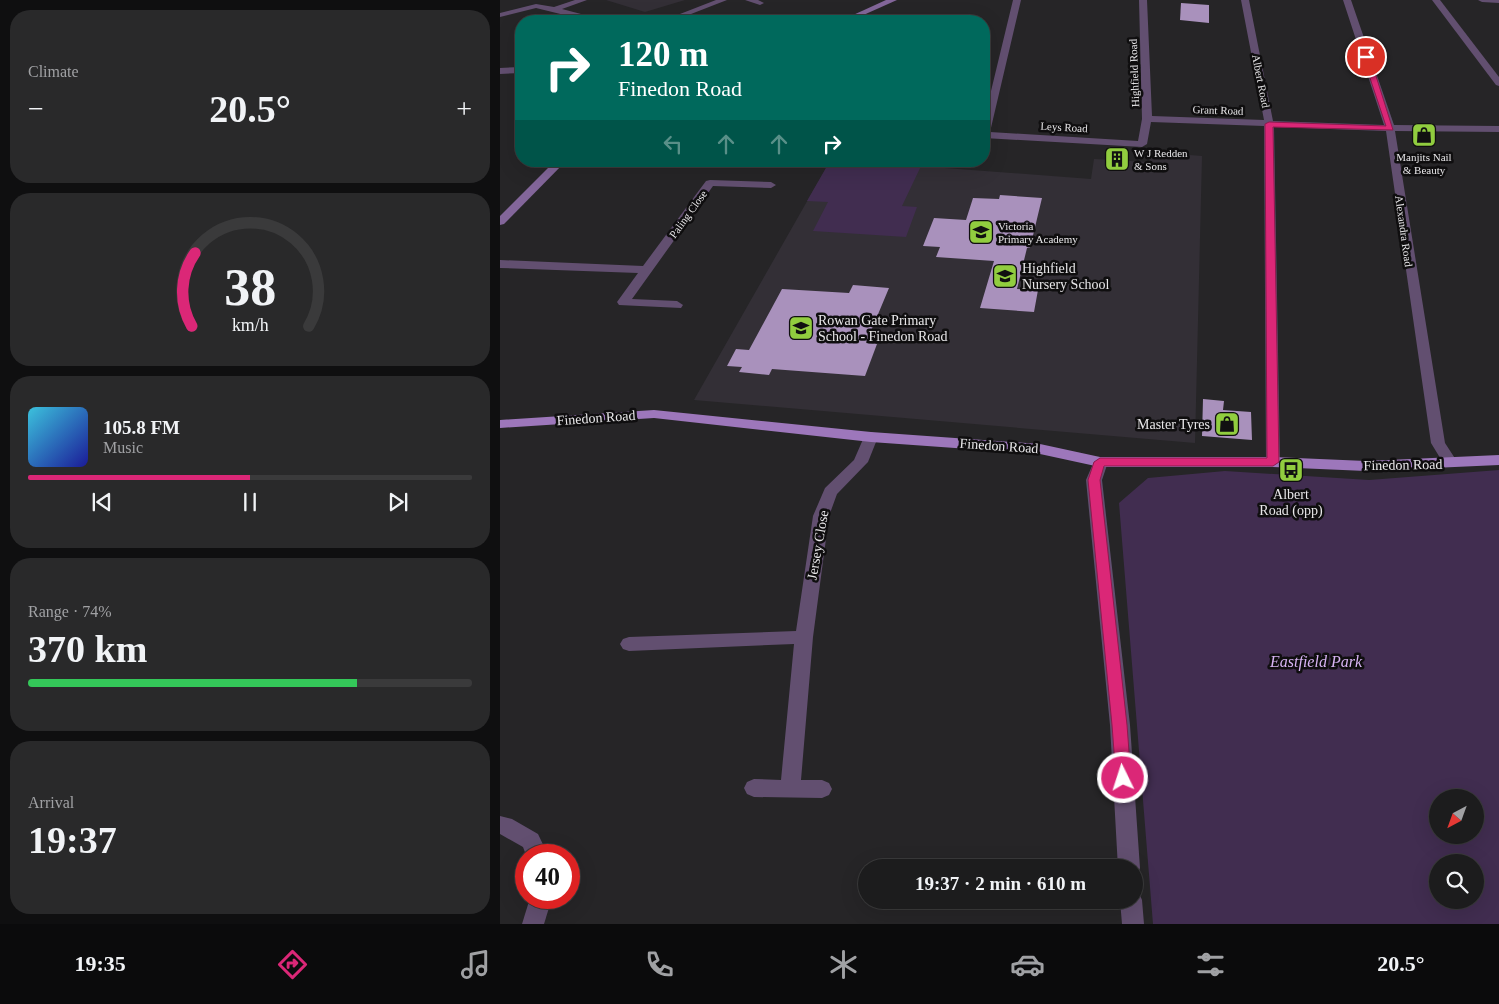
<!DOCTYPE html>
<html lang="en">
<head>
<meta charset="utf-8">
<style>
  body { margin:0; font-family:"Times New Roman",serif; background:#29292a; color:#f1f3f6; height:100vh; display:flex; flex-direction:column; font-size:19px; white-space:nowrap }
  * { box-sizing:border-box; margin:0 }
  p { font-size:16px; color:#a0a1a4 }
  .icon { flex:none; width:28px; height:28px; fill:none; stroke:currentColor; stroke-width:2; stroke-linecap:round; stroke-linejoin:round }
  .map { position:relative; flex:1; overflow:hidden }
  .details { display:flex; flex-direction:column; gap:10px; padding:10px; background:#0f0f10; width:500px }
  .details>* { flex:none }
  .top-card { position:absolute; left:15px; top:15px; width:475px; height:152px; border-radius:20px; box-shadow:0 5px 20px #0002,0 0 0 1px #3a3a3b; background:#00695c; color:#fff; overflow:hidden }
  .needle { width:32px; rotate:221deg }
  .controls { position:absolute; left:929px; top:789px; display:grid; gap:10px }
  .controls a { display:grid; place-items:center; width:55px; height:55px; border-radius:50%; background:#1c1c1d; box-shadow:0 5px 20px #0002,0 0 0 1px #3a3a3b; font-size:25px }
  .speed { position:absolute; left:15px; top:844px; display:flex; gap:10px; font-size:25px; font-weight:700; text-align:center }
  .speed>* { display:grid; place-content:center; width:65px; height:65px; border-radius:50%; background:#1c1c1d; box-shadow:0 5px 20px #0002,0 0 0 1px #3a3a3b; line-height:1 }
  .speed .limit { border:8px solid #d22; background:#fff; color:#111 }
  .pin { position:absolute; display:grid; place-items:center; width:42px; height:42px; color:#fff; margin:-21px; border:2px solid #fff; border-radius:50%; box-shadow:0 1px 5px #0007 }
  .me { position:absolute; width:55px; margin:-28px; rotate:356deg; stroke-linejoin:round; filter:drop-shadow(0 0 4px #0008) }
  .turn { display:flex; align-items:center; gap:18px; height:105px; padding:0 20px; font-size:22px }
  .turn .icon { width:65px; height:65px; stroke-width:2.5 }
  .turn b { display:block; font-size:35px; line-height:42px }
  .lanes { display:flex; align-items:center; height:48px; padding:0 20px; background:#0003; justify-content:center; gap:25px; direction:ltr }
  .lanes .off { opacity:.35 }
  .big { font-size:38px; font-weight:700; line-height:1.1 }
  .details .card { flex:1; display:flex; flex-direction:column; justify-content:center; gap:8px; min-width:0; padding:0 18px; border-radius:20px; background:#29292a }
  .details .dial { align-items:center; gap:0 }
  .dial svg { height:130px; overflow:visible; fill:none; stroke:#3a3a3b; stroke-width:7; stroke-linecap:round; text-anchor:middle }
  .dial text { fill:#f1f3f6; stroke:none }
  .song { display:flex; align-items:center; gap:15px }
  .cover { width:60px; height:60px; border-radius:8px; background:linear-gradient(135deg,hsl(190 70% 55%),hsl(240 70% 35%)) }
  .played { height:5px; border-radius:2px; background:linear-gradient(90deg,#db2777 50%,#3a3a3b 50%) }
  .keys { display:flex; justify-content:space-around; direction:ltr }
  .heat { display:flex; justify-content:space-between; align-items:center; font-size:28px; direction:ltr }
  .charge { height:8px; border-radius:4px; background:linear-gradient(90deg,#34c759 74%,#3a3a3b 0) }
  .trip { position:absolute; left:358px; top:859px; width:285px; height:50px; border-radius:25px; background:#1c1c1d; box-shadow:0 5px 20px #0002,0 0 0 1px #3a3a3b; font-weight:700; line-height:50px; text-align:center }
  .tabs { display:flex; height:80px; justify-content:space-around; align-items:center; background:#0b0b0c; color:#a0a1a4 }
  .tabs .icon { width:35px; height:35px }
  .tabs .current { color:#db2777 }
  .tabs b { font-size:22px; color:#f1f3f6 }
  main { display:flex; flex:1; min-height:0 }
  .map>svg:first-child { display:block }
</style>
</head>
<body>
<main>
<section class="details">
<div class="card"><p>Climate</p>
<div class="heat"><a>−</a><b class="big">20.5°</b><a>+</a></div>
</div>
<div class="card dial"><svg viewBox="0 0 100 80">
<path d="M14 69A42 42 0 1 1 86 69"/>
<path d="M14 69A42 42 0 0 1 16 24" stroke="#db2777"/>
<text x="50" y="56" font-size="32" font-weight="700">38</text>
<text x="50" y="72" font-size="11">km/h</text>
</svg></div>
<div class="card">
<div class="song"><i class="cover"></i><div><b>105.8 FM</b><p>Music</p></div></div>
<div class="played"></div>
<div class="keys"><svg class="icon" aria-label="previous" viewBox="0 0 24 24"><path d="M18 5L8 12l10 7zM5 5v14"/></svg><svg class="icon" aria-label="pause" viewBox="0 0 24 24"><path d="M8 5v14M16 5v14"/></svg><svg class="icon" aria-label="next" viewBox="0 0 24 24"><path d="M6 5l10 7-10 7zM19 5v14"/></svg></div>
</div>
<div class="card"><p>Range · 74%</p><b class="big">370 km</b><div class="charge"></div></div>
<div class="card"><p>Arrival</p><b class="big">19:37</b></div>
</section>
<div class="map">
<svg width="999" height="924" viewBox="0 0 999 924">
  <rect width="100%" height="100%" fill="#262527"/>
  <g fill="#332f36">
    <polygon points="106,0 185,0 145,12"/>
    <polygon points="651,152 702,156 695,443 194,400 330,161 352,161 591,179 594,159 649,162"/>
  </g>
  <g fill="#412d50" fill-rule="evenodd">
    <polygon points="330,161 421,166 402,206 417,207 406,237 313,231 328,202 307,201"/>
    <path d="M 999,470 L 999,924 L 653,924 L 619,503 L 648,478 L 725,471 L 869,480 ZM 938,798 L 975,798 L 975,835 L 938,835 ZM 938,862 L 975,862 L 975,900 L 938,900 Z"/>
  </g>
  <g fill="#a991bc">
    <polygon points="681,3 709,5 709,23 680,20"/>
    <polygon points="500,195 542,198 530,248 527,248 517,289 538,290 534,312 480,308 494,261 436,257 440,247 423,246 434,218 466,220 473,198 499,199"/>
    <polygon points="353,285 389,288 366,343 377,344 365,376 272,369 269,375 239,372 242,367 227,366 236,349 249,350 282,289 349,293"/>
    <polygon points="703,399 724,401 723,410 751,412 752,440 702,436"/>
  </g>
  <g fill="none" stroke-linecap="round" stroke-linejoin="round">
    <g fill="#624f70" fill-rule="evenodd">
      <polygon points="75,0 87,0 62,9 100,19 101,21 89,21 36,8 0,17 0,13 36,4 54,7"/>
      <polygon points="216,0 227,0 173,21 162,21"/>
      <polygon points="245,0 258,0 264,3 260,5"/>
      <polygon points="513,0 521,0 490,132 638,141 642,119 639,0 647,0 652,116 764,120 741,0 749,0 773,121 884,125 843,0 851,0 894,125 999,126 999,132 895,131 945,443 958,463 955,466 945,466 931,443 886,131 774,127 780,462 778,465 768,465 766,462 764,126 651,122 647,144 642,147 484,138 484,120"/>
      <polygon points="932,0 940,0 999,77 999,86 996,85"/>
      <polygon points="21,67 21,73 0,74 0,68"/>
      <polygon points="210,180 271,182 276,185 271,188 213,186 132,299 177,301 183,305 181,308 119,305 117,302 138,273 0,268 0,260 143,266 206,181"/>
      <polygon points="371,432 376,434 378,437 368,462 337,494 329,516 313,637 301,780 322,780 329,783 332,789 329,795 322,798 254,797 247,794 244,788 247,782 254,779 281,780 294,644 129,651 123,649 120,644 123,639 129,637 296,631 313,516 325,488 354,460 364,437 366,434"/>
      <polygon points="0,816 12,819 38,834 48,855 26,855 23,847 0,834"/>
      <polygon points="30,898 52,898 44,924 22,924"/>
    </g>
    <g fill="#624f70" fill-rule="evenodd">
      <polygon points="978,0 999,0 999,3 982,2"/>
      <polygon points="600,457 605,459 608,462 602,480 630,725 640,868 637,875 634,876 634,868 618,868 610,725 586,480 595,459"/>
      <polygon points="634,891 639,893 642,900 644,924 622,924 620,900 634,900"/>
    </g>
    <g fill="#83669a" fill-rule="evenodd">
      <polygon points="386,0 397,0 350,21 340,21"/>
      <polygon points="55,161 66,161 4,224 0,225 0,216"/>
    </g>
    <polygon fill="#9d77bb" fill-rule="evenodd" points="154,410 371,432 540,444 600,457 773,457 866,461 999,455 999,465 866,471 773,467 600,467 540,454 371,442 154,418 0,428 0,420"/>
  </g>
  <polygon fill="#db2777" stroke="#8e194d" points="866,55 870,57 893,130 773,127 779,462 773,466 604,466 600,480 627,725 631,778 628,783 623,785 618,783 616,778 612,725 588,480 594,462 600,458 767,458 765,124 769,122 886,126 863,57"/>
  <defs>
    <symbol id="shop-square" viewBox="-11 -11 22 22"><rect x="-9" y="-9" width="18" height="18" rx="4" fill="#91cd3f" stroke="#0f0e0f"/><path d="M-5-2.5h2.3a2.7 3.5 0 0 1 5.4 0H5L5.5 6h-11ZM-1.5-2.5h3a1.5 2.3 0 0 0-3 0Z" fill="#111"/></symbol>
    <symbol id="building-square" viewBox="-11 -11 22 22"><rect x="-9" y="-9" width="18" height="18" rx="4" fill="#91cd3f" stroke="#0f0e0f"/><path d="M-4-6H4V6H1V3H-1V6H-4ZM-2.5-4.3h1.7v1.8h-1.7ZM.8-4.3h1.7v1.8H.8ZM-2.5-1h1.7V.8h-1.7ZM.8-1h1.7V.8H.8Z" fill="#111"/></symbol>
    <symbol id="school-square" viewBox="-11 -11 22 22"><rect x="-9" y="-9" width="18" height="18" rx="4" fill="#91cd3f" stroke="#0f0e0f"/><path d="M0-5L7-2L0 1L-7-2ZM-4 1L0 2.5L4 1V4Q0 6-4 4Z" fill="#111"/></symbol>
    <symbol id="bus-square" viewBox="-11 -11 22 22"><rect x="-9" y="-9" width="18" height="18" rx="4" fill="#91cd3f" stroke="#0f0e0f"/><path d="M-5-6H5V4H4V6H2V4H-2V6H-4V4H-5ZM-3.5-4V0h7V-4ZM-3.5 1.2v1.5H-2V1.2ZM2 1.2v1.5H3.5V1.2Z" fill="#111"/></symbol>
  </defs>
  <g fill-rule="evenodd">
    <use href="#shop-square" x="910" y="121" width="28" height="28"/>
    <use href="#building-square" x="603" y="145" width="28" height="28"/>
    <use href="#school-square" x="467" y="218" width="28" height="28"/>
    <use href="#school-square" x="491" y="262" width="28" height="28"/>
    <use href="#school-square" x="287" y="314" width="28" height="28"/>
    <use href="#shop-square" x="713" y="410" width="28" height="28"/>
    <use href="#bus-square" x="777" y="456" width="28" height="28"/>
  </g>
  <g text-anchor="middle" dominant-baseline="central" stroke-width="5" stroke-linejoin="round" paint-order="stroke">
    <g font-size="11" fill="#e8e7e9" stroke="#0f0e0f">
      <text transform="translate(634 73) rotate(-92)">Highfield Road</text>
      <text transform="translate(761 81) rotate(79)">Albert Road</text>
      <text transform="translate(718 110) rotate(2)">Grant Road</text>
      <text transform="translate(564 127) rotate(3)">Leys Road</text>
      <text transform="translate(188 214) rotate(-54)">Paling Close</text>
      <text transform="translate(904 231) rotate(82)">Alexandra Road</text>
    </g>
    <g font-size="11" fill="#e8e7e9" stroke="#0f0e0f" text-anchor="start">
      <text x="634" y="153">W J Redden<tspan x="634" dy="13">&amp; Sons</tspan></text>
      <text x="924" y="157" text-anchor="middle">Manjits Nail<tspan x="924" dy="13">&amp; Beauty</tspan></text>
      <text x="498" y="226">Victoria<tspan x="498" dy="13">Primary Academy</tspan></text>
    </g>
    <g font-size="14" fill="#e8e7e9" stroke="#0f0e0f" text-anchor="start">
      <text x="522" y="268">Highfield<tspan x="522" dy="16">Nursery School</tspan></text>
      <text x="318" y="320">Rowan Gate Primary<tspan x="318" dy="16">School - Finedon Road</tspan></text>
      <text x="710" y="424" text-anchor="end">Master Tyres</text>
      <text x="791" y="494" text-anchor="middle">Albert<tspan x="791" dy="16">Road (opp)</tspan></text>
    </g>
    <g font-size="14" fill="#e8e7e9" stroke="#0f0e0f">
      <text transform="translate(96 418) rotate(-4)">Finedon Road</text>
      <text transform="translate(499 446) rotate(4)">Finedon Road</text>
      <text transform="translate(903 465) rotate(-1)">Finedon Road</text>
      <text transform="translate(318 545) rotate(-80)">Jersey Close</text>
    </g>
    <g font-size="16" font-style="italic" fill="#d7b3f3" stroke="#0f0e0f">
      <text x="816" y="661">Eastfield Park</text>
    </g>
  </g>
</svg>
<div class="controls">
<a><svg class="needle" viewBox="-14 -14 28 28"><path d="M0-13l5 13h-10z" fill="#e53935"/><path d="M0 13l5-13h-10z" fill="#a0a1a4"/></svg></a>
<a><svg class="icon" aria-label="search" viewBox="0 0 24 24"><circle cx="10" cy="10" r="6"/><path d="M15 15l6 6"/></svg></a>
</div>
<div class="speed"><div class="limit">40</div></div>
<div class="pin" style="left:866px;top:57px;background:#d93025"><svg class="icon" aria-label="arrive" viewBox="0 0 24 24"><path d="M6 21V4h12l-3 4 3 4H6"/></svg></div>
<svg class="me" style="left:623px;top:778px" viewBox="-20 -20 40 40"><circle r="17" fill="#db2777" stroke="#fff" stroke-width="3"/><path d="M0-11L8 9 0 5-8 9z" fill="#fff"/></svg>
<div class="trip">19:37 · 2 min · 610 m</div>
<div class="top-card">
<div class="turn"><svg class="icon" aria-label="right" viewBox="0 0 24 24"><path d="M7 20v-9h11M14 6l5 5-5 5"/></svg><div><b>120 m</b>Finedon Road</div></div>
<div class="lanes"><svg class="icon off" aria-label="left" viewBox="0 0 24 24"><path d="M17 20v-9H6M10 6l-5 5 5 5"/></svg><svg class="icon off" aria-label="ahead" viewBox="0 0 24 24"><path d="M12 20V5M6 11l6-6 6 6"/></svg><svg class="icon off" aria-label="ahead" viewBox="0 0 24 24"><path d="M12 20V5M6 11l6-6 6 6"/></svg><svg class="icon" aria-label="right" viewBox="0 0 24 24"><path d="M7 20v-9h11M14 6l5 5-5 5"/></svg></div>
</div>
</div>
</main>
<nav class="tabs">
<b>19:35</b>
<svg class="icon current" aria-label="directions" viewBox="0 0 24 24"><path d="M12 3l9 9-9 9-9-9zM9 14v-3h6M13 9l2 2-2 2"/></svg>
<svg class="icon" aria-label="music" viewBox="0 0 24 24"><path d="M9 18V5l10-2v13"/><circle cx="6" cy="18" r="3"/><circle cx="16" cy="16" r="3"/></svg>
<svg class="icon" aria-label="phone" viewBox="0 0 24 24"><path d="M5 4h4l2 5-3 2q2 4 5 5l2-3 5 2v4C11 20 4 13 5 4z"/></svg>
<svg class="icon" aria-label="climate" viewBox="0 0 24 24"><path d="M12 3v18M4 7l16 10M4 17L20 7"/></svg>
<svg class="icon" aria-label="car" viewBox="0 0 24 24"><path d="M5 17H2v-5l4-1 3-4h7l3 4 3 1v5h-3M9 17h6M6 11h13"/><circle cx="7" cy="17" r="2"/><circle cx="17" cy="17" r="2"/></svg>
<svg class="icon" aria-label="filters" viewBox="0 0 24 24"><path d="M4 7h16M4 17h16"/><circle cx="9" cy="7" r="2"/><circle cx="15" cy="17" r="2"/></svg>
<b>20.5°</b>
</nav>
</body>
</html>
